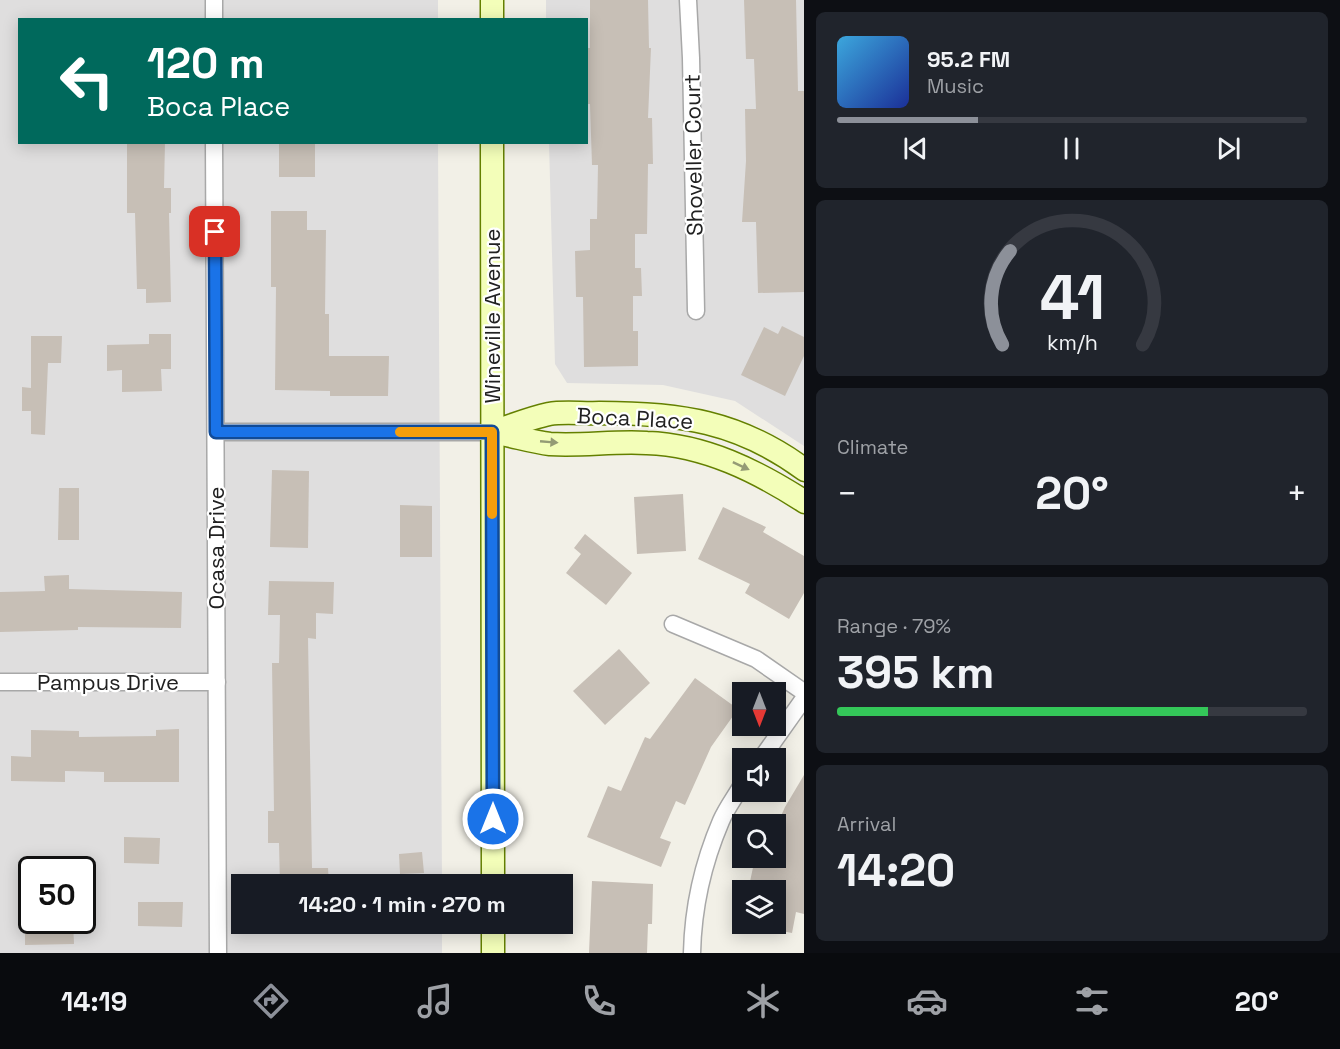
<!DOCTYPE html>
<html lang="en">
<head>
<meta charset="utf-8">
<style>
  body { margin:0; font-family:"Space Grotesk",sans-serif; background:#20242c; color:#f1f3f6; height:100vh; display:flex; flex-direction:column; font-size:22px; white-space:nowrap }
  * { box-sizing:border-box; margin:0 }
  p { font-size:20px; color:#9ea1a6 }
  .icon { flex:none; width:33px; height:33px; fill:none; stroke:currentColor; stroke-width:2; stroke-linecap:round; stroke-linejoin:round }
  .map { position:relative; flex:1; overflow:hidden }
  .drawer { display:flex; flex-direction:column; gap:12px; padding:12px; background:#0d0f14; width:536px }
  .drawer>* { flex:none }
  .hud { position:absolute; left:18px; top:18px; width:570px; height:126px; border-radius:0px; box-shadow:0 3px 15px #0003; background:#00695c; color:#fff; overflow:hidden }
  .needle { width:39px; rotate:180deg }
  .controls { position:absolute; left:732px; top:682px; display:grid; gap:12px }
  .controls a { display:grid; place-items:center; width:54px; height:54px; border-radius:0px; background:#171b24; box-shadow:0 3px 15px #0003; font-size:30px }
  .speed { position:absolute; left:18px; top:856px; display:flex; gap:12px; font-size:30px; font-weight:700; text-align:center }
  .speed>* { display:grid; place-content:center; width:78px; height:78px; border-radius:50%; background:#171b24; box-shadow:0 3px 15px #0003; line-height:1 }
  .speed .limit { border:3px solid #111; border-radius:9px; background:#fff; color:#111 }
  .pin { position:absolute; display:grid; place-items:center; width:51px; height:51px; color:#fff; margin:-26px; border-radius:12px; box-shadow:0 3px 9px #0006 }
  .me { position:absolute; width:66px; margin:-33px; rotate:0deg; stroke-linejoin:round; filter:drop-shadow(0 0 4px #0008) }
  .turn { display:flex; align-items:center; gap:21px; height:126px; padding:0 30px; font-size:27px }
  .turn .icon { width:78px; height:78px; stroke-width:2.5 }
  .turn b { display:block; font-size:42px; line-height:51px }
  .big { font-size:45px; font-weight:700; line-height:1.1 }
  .drawer .tile { flex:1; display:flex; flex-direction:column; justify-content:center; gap:9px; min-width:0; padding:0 21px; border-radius:9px; background:#20242c }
  .drawer .dial { align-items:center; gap:0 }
  .dial svg { height:156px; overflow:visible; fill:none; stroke:#363941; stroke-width:7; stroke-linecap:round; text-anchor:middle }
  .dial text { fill:#f1f3f6; stroke:none }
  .song { display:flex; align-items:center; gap:18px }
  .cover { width:72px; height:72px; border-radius:9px; background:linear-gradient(135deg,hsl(200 70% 55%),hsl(230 70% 35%)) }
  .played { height:6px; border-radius:3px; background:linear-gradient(90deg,#8c9099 30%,#363941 30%) }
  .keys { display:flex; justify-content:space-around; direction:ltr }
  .heat { display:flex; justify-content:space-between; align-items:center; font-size:33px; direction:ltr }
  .charge { height:9px; border-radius:4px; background:linear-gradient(90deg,#34c759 79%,#363941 0) }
  .trip { position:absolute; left:231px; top:874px; width:342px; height:60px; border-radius:0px; background:#171b24; box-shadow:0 3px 15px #0003; font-weight:700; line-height:60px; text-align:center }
  .dock { display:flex; height:96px; justify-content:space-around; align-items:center; background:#090b0e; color:#9ea1a6 }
  .dock .icon { width:42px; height:42px }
  .dock .current { color:#8c9099 }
  .dock b { font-size:27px; color:#f1f3f6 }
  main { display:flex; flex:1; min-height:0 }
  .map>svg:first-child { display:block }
</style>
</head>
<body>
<main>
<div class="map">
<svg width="805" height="953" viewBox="0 0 805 953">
  <rect width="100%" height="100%" fill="#f2f0e7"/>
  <g fill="#dfdede" fill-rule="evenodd">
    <path d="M 0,0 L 438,0 L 438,20 L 20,20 L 20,142 L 438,143 L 442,885 L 242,885 L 242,924 L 442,924 L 442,953 L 0,953 ZM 32,870 L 82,870 L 82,921 L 32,921 Z"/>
    <polygon points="546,0 804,0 804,446 735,401 663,385 567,383 555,364 549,143 586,142 586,20 546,19"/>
  </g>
  <g fill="#c7bfb6">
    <polygon points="590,0 648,0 649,48 651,48 648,118 652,118 653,164 648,164 647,234 635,234 635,268 641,268 642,296 633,296 633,331 638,331 638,366 584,367 583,297 576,297 575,251 590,250 590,219 597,219 598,165 592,165 590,104 586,104 586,48 590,48"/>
    <polygon points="744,0 796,0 798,91 804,91 804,292 758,293 756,222 742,222 746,161 745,109 756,109 754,59 746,59"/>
    <polygon points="127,142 165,142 164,188 171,188 171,213 169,213 171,302 146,303 146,289 137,289 135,213 127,213"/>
    <rect x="279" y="142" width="36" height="35"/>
    <polygon points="271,211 307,211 307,230 326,230 325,314 329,314 329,356 389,356 388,396 330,396 330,391 275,390 276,287 271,287"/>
    <polygon points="782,326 804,337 804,356 785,396 741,375 764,327 778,334"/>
    <polygon points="149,334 171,334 171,369 161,369 162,391 122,392 122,370 107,371 107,345 149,344"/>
    <polygon points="31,336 62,336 61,363 48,363 45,435 31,434 31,411 22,411 22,387 31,388"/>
    <polygon points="272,470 309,471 308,548 270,547"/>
    <polygon points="59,488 79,488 79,540 58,540"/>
    <polygon points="683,494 686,551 637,554 634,497"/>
    <polygon points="400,505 432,506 432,557 400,557"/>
    <polygon points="723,507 766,527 763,532 804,556 804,593 789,619 745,593 750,584 698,559"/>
    <polygon points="585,534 632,573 606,605 566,573 581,554 574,548"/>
    <polygon points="69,575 69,589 182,592 181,628 78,627 78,630 0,632 0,592 45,591 44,576"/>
    <polygon points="269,581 334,582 333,614 316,613 316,639 308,638 312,868 328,868 329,885 280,885 279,843 268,843 268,811 274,811 272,663 279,663 280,615 268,615"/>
    <polygon points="619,649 650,683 605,725 573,691"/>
    <polygon points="695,678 738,709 711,747 685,805 676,801 660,838 671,842 661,867 587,837 608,786 621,791 645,737 650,739"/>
    <polygon points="179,729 179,782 104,782 104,772 65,771 65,782 11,781 11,756 31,757 31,730 79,731 79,737 156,736 156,730"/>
    <polygon points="804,775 804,914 796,912 792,933 776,930 776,891 748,891 755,858 776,858 776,827 785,807"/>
    <polygon points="124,837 160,838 159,864 124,863"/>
    <polygon points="422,852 424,873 400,874 399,854"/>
    <polygon points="592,881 653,884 652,924 648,924 647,953 589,953"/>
    <polygon points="138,902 183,902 182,927 138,926"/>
    <polygon points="25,921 73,921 74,944 25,945"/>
  </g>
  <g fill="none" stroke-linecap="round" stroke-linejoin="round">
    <defs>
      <g id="street">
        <polyline points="214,0 214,20"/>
        <polyline points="688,0 691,58 696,311"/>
        <polyline points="214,142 218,953"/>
        <polyline points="216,432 492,432"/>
        <polyline points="673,624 756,659 805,693"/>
        <polyline points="0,682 217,682"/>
        <polyline points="761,759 805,697"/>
        <path d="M 692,953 C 693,907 703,863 721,821 C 726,809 735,797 742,785"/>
      </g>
      <g id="secondary">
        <polyline points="492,0 492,20"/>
        <polyline points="492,142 493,885"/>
        <path d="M 492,432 C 511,426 530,418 549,414 C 565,411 584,414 600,413 C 679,413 739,421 805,470"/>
        <path d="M 496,433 C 514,436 532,442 550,444 C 582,446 615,441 647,443 C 705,445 757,471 805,502"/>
        <polyline points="493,924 493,953"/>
      </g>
    </defs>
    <use href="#street" stroke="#a8a8a8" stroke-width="19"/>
    <use href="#secondary" stroke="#648000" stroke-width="25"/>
    <use href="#street" stroke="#fff" stroke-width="16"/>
    <use href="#secondary" stroke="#f3feb9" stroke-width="22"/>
  </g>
  <defs><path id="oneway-solid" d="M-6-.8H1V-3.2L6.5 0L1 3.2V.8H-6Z" transform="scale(1.5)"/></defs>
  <g fill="#949b75">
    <use href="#oneway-solid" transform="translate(549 442) rotate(5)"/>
    <use href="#oneway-solid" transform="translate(741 466) rotate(25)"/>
  </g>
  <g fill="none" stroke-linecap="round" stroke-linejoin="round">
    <defs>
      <polyline id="route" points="215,232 216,432 492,432 493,819"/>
    </defs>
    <use href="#route" stroke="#114b97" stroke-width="15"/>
    <use href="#route" stroke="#1a73e8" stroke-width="10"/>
    <polyline stroke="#f59e0b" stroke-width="10" points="400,432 492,432 492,514"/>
  </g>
  <g text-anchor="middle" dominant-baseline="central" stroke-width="4.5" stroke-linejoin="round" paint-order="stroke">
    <g font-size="22" fill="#212121" stroke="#fff">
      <text transform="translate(693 155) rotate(-91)">Shoveller Court</text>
      <text transform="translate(492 316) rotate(-90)">Wineville Avenue</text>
      <text transform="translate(635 418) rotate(3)">Boca Place</text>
      <text transform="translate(216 548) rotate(-90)">Ocasa Drive</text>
      <text x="108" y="682">Pampus Drive</text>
    </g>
  </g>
</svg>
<div class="controls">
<a><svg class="needle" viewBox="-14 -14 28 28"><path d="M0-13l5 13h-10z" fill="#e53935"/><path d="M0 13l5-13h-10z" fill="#9ea1a6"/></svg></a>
<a><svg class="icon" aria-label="sound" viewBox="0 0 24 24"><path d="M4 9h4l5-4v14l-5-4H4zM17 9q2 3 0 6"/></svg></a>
<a><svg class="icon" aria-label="search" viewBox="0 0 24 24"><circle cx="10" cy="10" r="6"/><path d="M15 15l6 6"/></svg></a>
<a><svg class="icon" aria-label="layers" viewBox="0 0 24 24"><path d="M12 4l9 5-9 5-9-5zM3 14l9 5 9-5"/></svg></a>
</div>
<div class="speed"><div class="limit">50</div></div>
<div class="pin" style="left:215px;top:232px;background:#d93025"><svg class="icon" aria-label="arrive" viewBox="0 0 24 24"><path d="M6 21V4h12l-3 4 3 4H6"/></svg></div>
<svg class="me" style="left:493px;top:819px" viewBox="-20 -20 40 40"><circle r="17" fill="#1a73e8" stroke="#fff" stroke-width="3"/><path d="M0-11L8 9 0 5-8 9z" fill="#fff"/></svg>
<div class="trip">14:20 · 1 min · 270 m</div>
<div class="hud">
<div class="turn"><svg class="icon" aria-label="left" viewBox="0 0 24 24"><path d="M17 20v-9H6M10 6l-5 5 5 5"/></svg><div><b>120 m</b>Boca Place</div></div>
</div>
</div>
<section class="drawer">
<div class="tile">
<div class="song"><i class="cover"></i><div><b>95.2 FM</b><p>Music</p></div></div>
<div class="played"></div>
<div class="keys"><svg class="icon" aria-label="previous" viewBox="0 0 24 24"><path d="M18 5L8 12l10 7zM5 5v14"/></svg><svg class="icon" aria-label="pause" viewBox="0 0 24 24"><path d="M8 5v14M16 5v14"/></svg><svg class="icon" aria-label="next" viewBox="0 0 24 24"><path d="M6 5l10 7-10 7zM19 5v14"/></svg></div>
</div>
<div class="tile dial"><svg viewBox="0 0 100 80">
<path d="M14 69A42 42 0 1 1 86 69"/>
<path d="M14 69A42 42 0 0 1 18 21" stroke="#8c9099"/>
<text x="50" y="56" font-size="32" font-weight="700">41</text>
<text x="50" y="72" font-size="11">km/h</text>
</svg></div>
<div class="tile"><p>Climate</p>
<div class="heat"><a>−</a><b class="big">20°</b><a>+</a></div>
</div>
<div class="tile"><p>Range · 79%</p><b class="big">395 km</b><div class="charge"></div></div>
<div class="tile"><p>Arrival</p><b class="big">14:20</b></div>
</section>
</main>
<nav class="dock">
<b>14:19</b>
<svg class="icon current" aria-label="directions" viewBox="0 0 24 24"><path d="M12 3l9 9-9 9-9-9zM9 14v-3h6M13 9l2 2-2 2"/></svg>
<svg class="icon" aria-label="music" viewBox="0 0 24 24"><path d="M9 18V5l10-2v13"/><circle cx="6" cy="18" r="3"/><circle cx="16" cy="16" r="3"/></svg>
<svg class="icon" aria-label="phone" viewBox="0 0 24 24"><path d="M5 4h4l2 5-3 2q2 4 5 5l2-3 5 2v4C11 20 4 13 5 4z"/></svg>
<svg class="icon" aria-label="climate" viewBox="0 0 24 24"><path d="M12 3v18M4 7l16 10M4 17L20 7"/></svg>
<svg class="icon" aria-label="car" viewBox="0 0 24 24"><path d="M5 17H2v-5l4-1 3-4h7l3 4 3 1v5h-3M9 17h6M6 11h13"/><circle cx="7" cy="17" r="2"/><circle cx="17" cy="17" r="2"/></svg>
<svg class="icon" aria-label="filters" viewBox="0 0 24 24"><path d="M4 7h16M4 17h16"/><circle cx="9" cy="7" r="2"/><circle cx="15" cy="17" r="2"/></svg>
<b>20°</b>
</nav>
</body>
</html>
